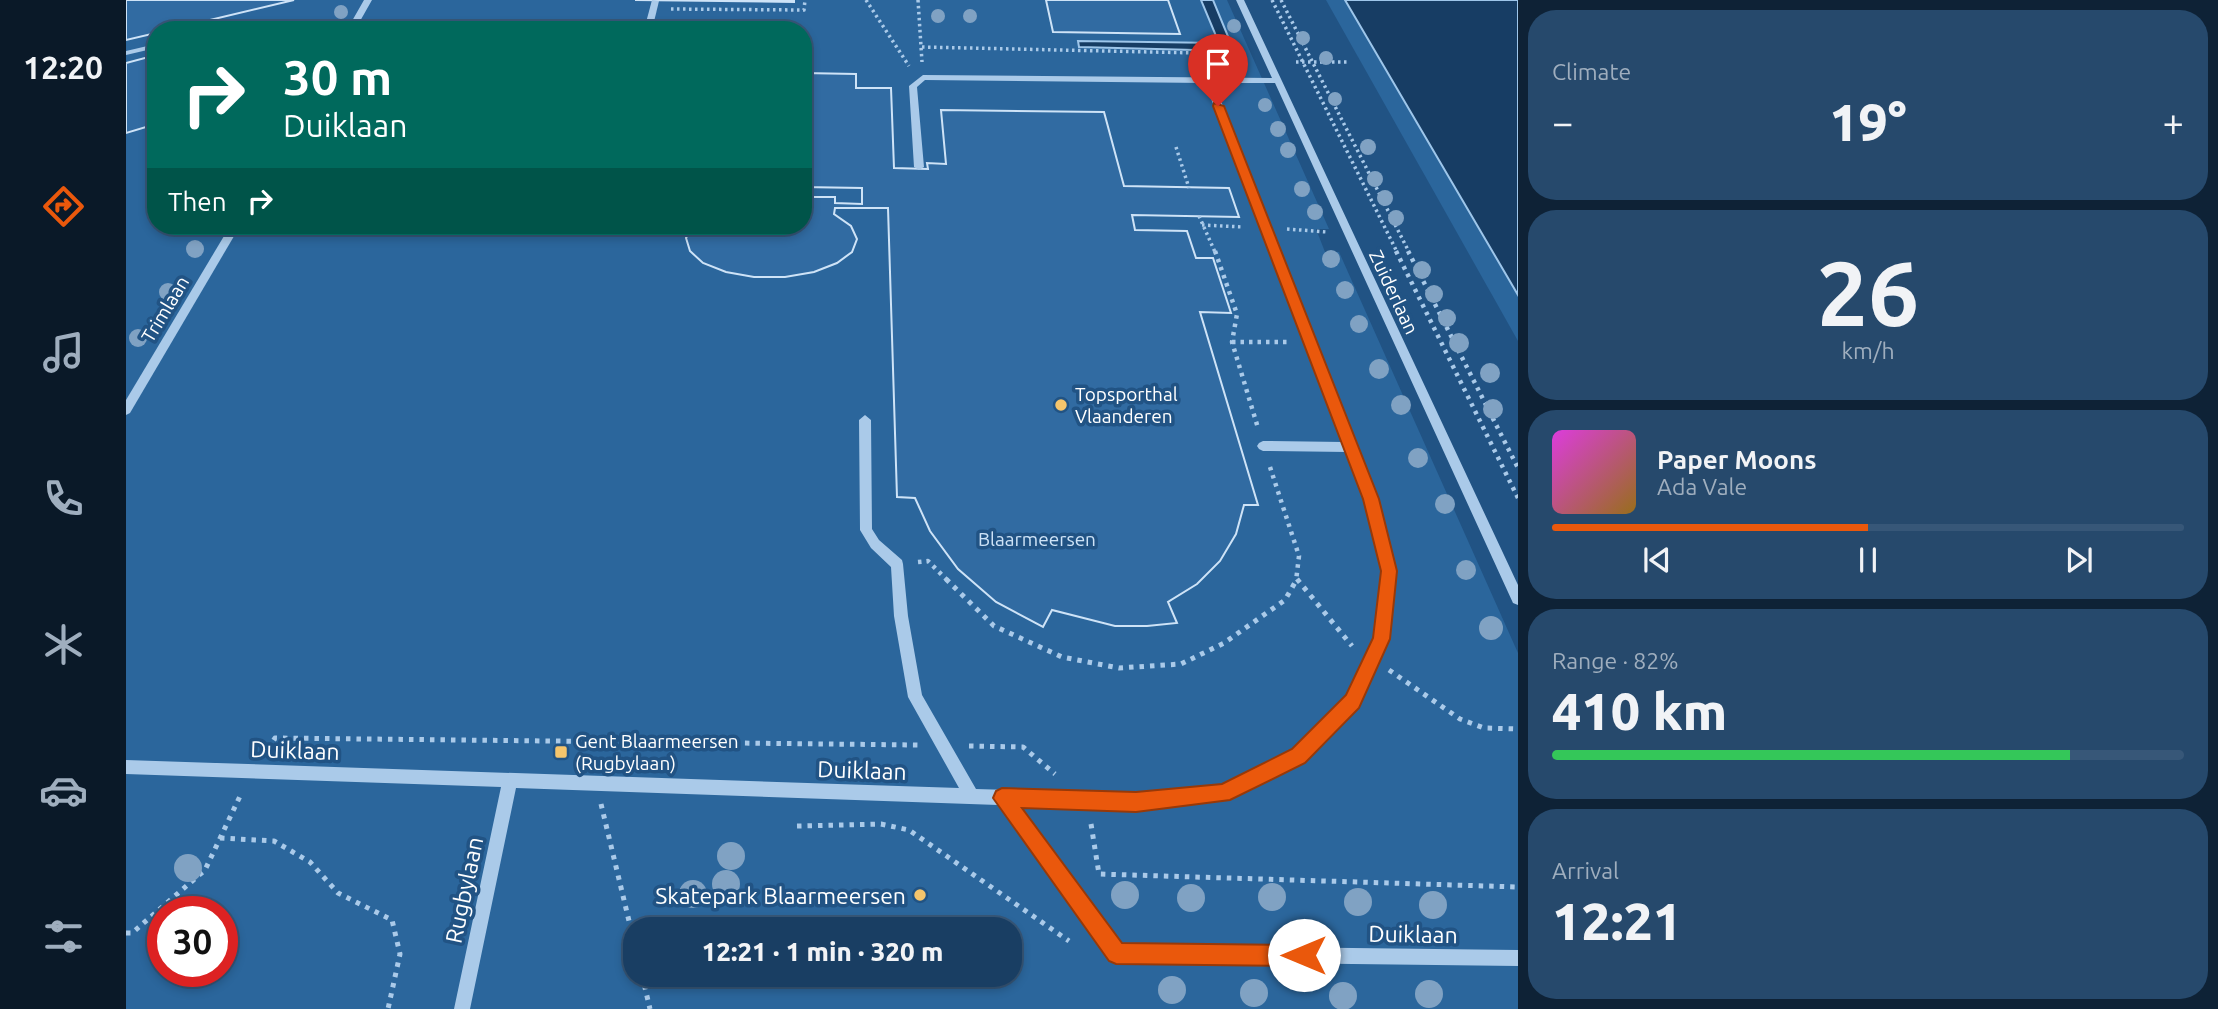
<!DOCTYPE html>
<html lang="en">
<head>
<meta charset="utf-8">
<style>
  body { margin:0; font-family:Ubuntu,sans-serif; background:#26496c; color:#f1f3f6; height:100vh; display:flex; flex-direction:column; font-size:26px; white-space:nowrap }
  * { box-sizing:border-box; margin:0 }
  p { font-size:23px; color:#9faebe }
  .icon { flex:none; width:38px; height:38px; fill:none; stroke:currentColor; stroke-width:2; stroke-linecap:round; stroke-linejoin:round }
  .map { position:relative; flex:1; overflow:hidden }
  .sheet { display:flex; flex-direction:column; gap:10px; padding:10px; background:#0e2236; width:700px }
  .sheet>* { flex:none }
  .guide { position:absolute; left:21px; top:21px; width:665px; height:214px; border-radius:28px; box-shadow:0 4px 10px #0003,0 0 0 2px #375778; background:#00695c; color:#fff; overflow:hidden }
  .speed { position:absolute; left:21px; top:896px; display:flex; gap:14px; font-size:35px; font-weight:700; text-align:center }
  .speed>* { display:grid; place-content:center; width:91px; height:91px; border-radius:50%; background:#193e63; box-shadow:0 4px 10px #0003,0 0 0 2px #375778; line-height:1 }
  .speed .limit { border:10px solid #d22; background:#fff; color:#111 }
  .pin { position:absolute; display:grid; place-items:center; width:60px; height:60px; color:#fff; margin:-72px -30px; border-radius:50% 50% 50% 0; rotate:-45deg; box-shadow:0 0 7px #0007 }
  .pin .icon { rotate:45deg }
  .me { position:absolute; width:77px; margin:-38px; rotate:270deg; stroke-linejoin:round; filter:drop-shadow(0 0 5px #0008) }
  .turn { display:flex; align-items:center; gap:24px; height:147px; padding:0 21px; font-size:32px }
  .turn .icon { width:91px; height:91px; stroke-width:2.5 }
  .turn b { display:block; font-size:49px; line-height:60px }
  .then { display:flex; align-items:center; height:66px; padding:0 21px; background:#0003; gap:14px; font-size:26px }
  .big { font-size:52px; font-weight:800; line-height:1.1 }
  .sheet .tile { flex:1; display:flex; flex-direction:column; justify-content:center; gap:10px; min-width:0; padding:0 24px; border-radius:28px; background:#26496c }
  .sheet .dial { align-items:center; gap:0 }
  .dial b { font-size:91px; line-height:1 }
  .song { display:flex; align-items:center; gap:21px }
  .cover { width:84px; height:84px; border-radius:10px; background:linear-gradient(135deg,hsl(300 70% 55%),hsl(40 70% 35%)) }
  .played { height:7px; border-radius:4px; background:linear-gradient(90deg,#ea580c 50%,#375778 50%) }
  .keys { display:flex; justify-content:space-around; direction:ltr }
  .heat { display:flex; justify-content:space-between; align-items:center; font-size:38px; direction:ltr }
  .charge { height:10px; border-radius:5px; background:linear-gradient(90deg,#34c759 82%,#375778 0) }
  .trip { position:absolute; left:497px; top:917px; width:399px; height:70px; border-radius:28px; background:#193e63; box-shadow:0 4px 10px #0003,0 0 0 2px #375778; font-weight:800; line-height:70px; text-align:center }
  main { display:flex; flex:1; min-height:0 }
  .dock { display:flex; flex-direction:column; width:126px; justify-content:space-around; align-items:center; background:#0a1928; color:#9faebe }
  .dock .icon { width:49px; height:49px }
  .dock .active { color:#ea580c }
  .dock b { font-size:32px; color:#f1f3f6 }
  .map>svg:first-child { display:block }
</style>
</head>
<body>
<main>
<nav class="dock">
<b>12:20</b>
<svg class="icon active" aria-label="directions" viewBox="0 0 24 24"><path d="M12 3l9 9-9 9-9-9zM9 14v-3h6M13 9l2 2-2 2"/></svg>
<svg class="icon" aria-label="music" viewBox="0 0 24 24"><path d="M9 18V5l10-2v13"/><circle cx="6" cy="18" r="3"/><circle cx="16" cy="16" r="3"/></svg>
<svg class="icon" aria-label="phone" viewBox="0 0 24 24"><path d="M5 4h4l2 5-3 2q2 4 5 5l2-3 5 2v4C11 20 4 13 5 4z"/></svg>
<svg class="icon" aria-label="climate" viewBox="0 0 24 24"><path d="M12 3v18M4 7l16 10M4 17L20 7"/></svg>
<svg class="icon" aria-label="car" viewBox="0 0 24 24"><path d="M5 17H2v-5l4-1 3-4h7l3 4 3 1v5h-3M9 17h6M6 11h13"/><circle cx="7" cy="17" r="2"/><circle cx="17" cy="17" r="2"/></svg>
<svg class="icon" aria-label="filters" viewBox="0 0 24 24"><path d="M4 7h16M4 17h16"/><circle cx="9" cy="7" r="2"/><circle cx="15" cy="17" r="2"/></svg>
</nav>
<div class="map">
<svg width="1392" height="1009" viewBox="0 0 1392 1009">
  <rect width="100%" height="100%" fill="#215384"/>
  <g fill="#2b669c" fill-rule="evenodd">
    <path d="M 0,0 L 1101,0 L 1203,229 L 1190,229 L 1199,252 L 1213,252 L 1392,653 L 1392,1009 L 0,1009 ZM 30,30 L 677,30 L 677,226 L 30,226 ZM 37,912 L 96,912 L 96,971 L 37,971 ZM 509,929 L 884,929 L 884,975 L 509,975 Z"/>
    <polygon points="1200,0 1219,0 1392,295 1392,341"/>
  </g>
  <g fill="#173d64" stroke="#9ec6ea" stroke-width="2">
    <polygon points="1075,0 1087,0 1108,51 953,47 952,41 1093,43"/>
    <polygon points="1219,0 1392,0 1392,295"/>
  </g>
  <g fill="#316ba2" stroke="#cee3f7" stroke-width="2">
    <polygon points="0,0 168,0 42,30 30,30 30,33 0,40"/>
    <polygon points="509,0 668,0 668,2"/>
    <polygon points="920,0 1042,0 1054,34 927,32"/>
    <polygon points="30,55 30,124 0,133 0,63"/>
    <polygon points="677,73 730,74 730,88 765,88 768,168 802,169 801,163 820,164 815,110 978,112 998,186 1103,188 1113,217 1006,215 1009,230 1061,231 1070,258 1087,258 1105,313 1074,312 1132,505 1118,505 1110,534 1094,561 1071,584 1042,602 1051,623 1021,626 989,626 926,610 917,627 870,602 832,569 804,531 789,498 771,497 762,208 709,208 708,214 725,226 731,239 726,252 711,263 688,272 659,277 628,277 600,272 577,263 564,251 560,238 567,226 677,226 677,197 709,197 709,203 736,204 736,188 677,187"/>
  </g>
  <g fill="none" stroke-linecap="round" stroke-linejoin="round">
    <g stroke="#aacae9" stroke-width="3.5" stroke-dasharray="2.5 3.5" stroke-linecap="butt">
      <polyline points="740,0 783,66"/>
      <polyline points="792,0 796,62"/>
      <polyline points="1146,0 1271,252"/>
      <polyline points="1155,0 1283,252"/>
      <polyline points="545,9 678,10 679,0"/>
      <polyline points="796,47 1117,54"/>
      <polyline points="1170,62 1222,62"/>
      <polyline points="1050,147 1063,188"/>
      <polyline points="1073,216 1089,252"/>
      <polyline points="1076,225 1117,227"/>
      <polyline points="1161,229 1201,232"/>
    </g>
    <g stroke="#aacae9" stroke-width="4.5" stroke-dasharray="3.5 5" stroke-linecap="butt">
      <polyline points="1089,251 1111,314 1106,342 1132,428"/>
      <polyline points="1270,251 1392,498"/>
      <polyline points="1282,251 1392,468"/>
      <polyline points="1106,342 1161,342"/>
      <polyline points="1144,467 1173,556 1170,581"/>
      <polyline points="792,562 802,561 822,581"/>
    </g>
    <g stroke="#aacae9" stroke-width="5" stroke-dasharray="4.5 6" stroke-linecap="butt">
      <polyline points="820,579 868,626 936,657 993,668 1055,664 1098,643 1159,600 1171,579"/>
      <polyline points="1171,579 1226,646"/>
      <polyline points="1263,670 1334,719 1358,728 1392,729"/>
      <polyline points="843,746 897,747 929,774"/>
      <polyline points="142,749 149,738 792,745"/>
      <polyline points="475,804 509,946"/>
      <polyline points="965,824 973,874 1392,887"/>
      <polyline points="671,826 755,824 783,830 943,941"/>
      <polyline points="94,838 148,841 184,862 212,893 266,920 274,954 262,1009"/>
      <polyline points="0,933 6,933 79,870 116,792"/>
      <polyline points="516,975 524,1009"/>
    </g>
    <g fill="#aacae9" fill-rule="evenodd">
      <polygon points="238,0 246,0 229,30 221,30 224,25 142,23 109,30 91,30 142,19 226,21"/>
      <polygon points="526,0 533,1 526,30 518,30"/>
      <polygon points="1110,0 1118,0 1392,585 1392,605 1387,603 1149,83 1088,83 1251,499 1269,571 1262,639 1231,706 1177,761 1103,798 1098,800 1010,810 891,805 994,945 1392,950 1392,966 990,961 984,959 872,805 390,788 344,1009 328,1009 375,787 0,774 0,760 833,788 782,697 768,616 765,567 745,548 734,530 733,420 739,415 745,420 746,529 753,540 776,560 777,564 782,616 796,695 850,789 1010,794 1097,786 1167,751 1221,696 1248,638 1257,571 1239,499 1221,452 1137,451 1133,449 1131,446 1133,443 1137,441 1217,442 1079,83 799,80 791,87 798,167 793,170 788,167 783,86 797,75 1146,78"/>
      <polygon points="30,44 30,48 0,55 0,51"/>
      <polygon points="104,226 114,226 4,413 0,415 0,400"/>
    </g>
  </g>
  <g fill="#80a2c3">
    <circle cx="215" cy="12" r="7"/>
    <circle cx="812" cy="16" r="7"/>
    <circle cx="844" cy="16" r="7"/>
    <circle cx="1108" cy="26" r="7"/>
    <circle cx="1177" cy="38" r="7"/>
    <circle cx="1200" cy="58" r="7"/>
    <circle cx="1209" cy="99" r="7"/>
    <circle cx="1139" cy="105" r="7"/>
    <circle cx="1152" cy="129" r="8"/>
    <circle cx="1242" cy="147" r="8"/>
    <circle cx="1162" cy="150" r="8"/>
    <circle cx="1249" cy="179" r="8"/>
    <circle cx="1176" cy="189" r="8"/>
    <circle cx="1259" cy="198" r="8"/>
    <circle cx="1189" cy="212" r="8"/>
    <circle cx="1270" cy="218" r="8"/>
    <circle cx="69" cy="249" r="9"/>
    <circle cx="1205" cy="259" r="9"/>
    <circle cx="1296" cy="270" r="9"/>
    <circle cx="1219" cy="290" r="9"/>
    <circle cx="42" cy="292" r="9"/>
    <circle cx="1308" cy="294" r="9"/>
    <circle cx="1321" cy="318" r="9"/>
    <circle cx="1233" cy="324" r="9"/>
    <circle cx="12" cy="338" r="9"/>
    <circle cx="1333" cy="343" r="10"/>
    <circle cx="1253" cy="369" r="10"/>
    <circle cx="1364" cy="373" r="10"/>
    <circle cx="1275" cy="405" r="10"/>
    <circle cx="1367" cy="409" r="10"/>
    <circle cx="1292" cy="458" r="10"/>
    <circle cx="1319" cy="504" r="10"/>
    <circle cx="1340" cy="570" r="10"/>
    <circle cx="1365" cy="628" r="12"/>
    <circle cx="605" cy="856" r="14"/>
    <circle cx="62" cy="868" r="14"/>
    <circle cx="600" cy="884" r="14"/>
    <circle cx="567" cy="894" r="14"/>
    <circle cx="999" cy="895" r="14"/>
    <circle cx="1146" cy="897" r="14"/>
    <circle cx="1065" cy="898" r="14"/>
    <circle cx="1232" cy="902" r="14"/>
    <circle cx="1307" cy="905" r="14"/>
    <circle cx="1046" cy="990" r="14"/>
    <circle cx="1128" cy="993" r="14"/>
    <circle cx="1303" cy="994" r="14"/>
    <circle cx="1217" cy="996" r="14"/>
  </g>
  <polygon fill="#ea580c" stroke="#983908" stroke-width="2" points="1088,103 1098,106 1253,499 1271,571 1264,639 1233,708 1179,763 1104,800 1010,812 896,808 996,943 1178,945 1185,948 1189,955 1185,963 1178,966 990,964 983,961 867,798 870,791 876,788 1010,792 1096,784 1166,749 1220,695 1247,638 1255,571 1237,499 1087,106"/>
  <g fill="#f5c56c" stroke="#215384" stroke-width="2.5">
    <circle cx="935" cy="405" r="7"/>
    <rect x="428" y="745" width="14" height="14" rx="3.5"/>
    <circle cx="794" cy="895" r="7"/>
  </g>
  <g text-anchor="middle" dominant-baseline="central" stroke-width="7" stroke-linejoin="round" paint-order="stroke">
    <g font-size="19" fill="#fff" stroke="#215384">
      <text transform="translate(1268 292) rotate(65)">Zuiderlaan</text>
      <text transform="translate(39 309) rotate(-59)">Trimlaan</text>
    </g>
    <g font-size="19" fill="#fff" stroke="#215384" text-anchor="start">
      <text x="949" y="394">Topsporthal<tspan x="949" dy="22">Vlaanderen</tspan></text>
      <text x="449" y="741">Gent Blaarmeersen<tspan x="449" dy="22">(Rugbylaan)</tspan></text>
    </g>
    <g font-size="19" fill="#cee3f7" stroke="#215384">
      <text x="911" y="539">Blaarmeersen</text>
    </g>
    <g font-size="23" fill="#fff" stroke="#215384">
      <text transform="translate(169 750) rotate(2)">Duiklaan</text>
      <text transform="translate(736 770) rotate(2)">Duiklaan</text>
      <text transform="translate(338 890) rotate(-78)">Rugbylaan</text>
      <text transform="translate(1287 934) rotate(1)">Duiklaan</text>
    </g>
    <g font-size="23" fill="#fff" stroke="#215384" text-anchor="end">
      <text x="780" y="895">Skatepark Blaarmeersen</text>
    </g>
  </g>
</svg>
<div class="speed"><div class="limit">30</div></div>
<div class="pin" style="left:1092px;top:106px;background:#d93025"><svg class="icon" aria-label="arrive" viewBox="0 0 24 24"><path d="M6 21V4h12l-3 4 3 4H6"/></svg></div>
<svg class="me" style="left:1178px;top:955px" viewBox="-20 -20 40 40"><circle r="19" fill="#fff"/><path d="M0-13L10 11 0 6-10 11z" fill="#ea580c"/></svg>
<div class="trip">12:21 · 1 min · 320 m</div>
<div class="guide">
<div class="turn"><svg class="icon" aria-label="right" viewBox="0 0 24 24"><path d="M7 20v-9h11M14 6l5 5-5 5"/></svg><div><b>30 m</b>Duiklaan</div></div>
<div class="then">Then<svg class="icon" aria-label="right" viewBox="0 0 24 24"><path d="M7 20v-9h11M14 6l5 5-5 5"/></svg></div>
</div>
</div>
<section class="sheet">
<div class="tile"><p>Climate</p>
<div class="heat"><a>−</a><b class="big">19°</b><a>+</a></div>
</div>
<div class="tile dial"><b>26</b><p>km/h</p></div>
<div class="tile">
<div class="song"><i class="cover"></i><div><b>Paper Moons</b><p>Ada Vale</p></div></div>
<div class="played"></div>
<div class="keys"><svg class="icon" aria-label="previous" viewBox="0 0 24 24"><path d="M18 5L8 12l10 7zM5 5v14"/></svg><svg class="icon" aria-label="pause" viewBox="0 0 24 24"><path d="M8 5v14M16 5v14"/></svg><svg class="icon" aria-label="next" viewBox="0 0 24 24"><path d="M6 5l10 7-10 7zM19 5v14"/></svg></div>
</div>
<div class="tile"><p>Range · 82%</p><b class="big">410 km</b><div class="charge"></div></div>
<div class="tile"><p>Arrival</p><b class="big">12:21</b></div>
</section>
</main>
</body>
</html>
